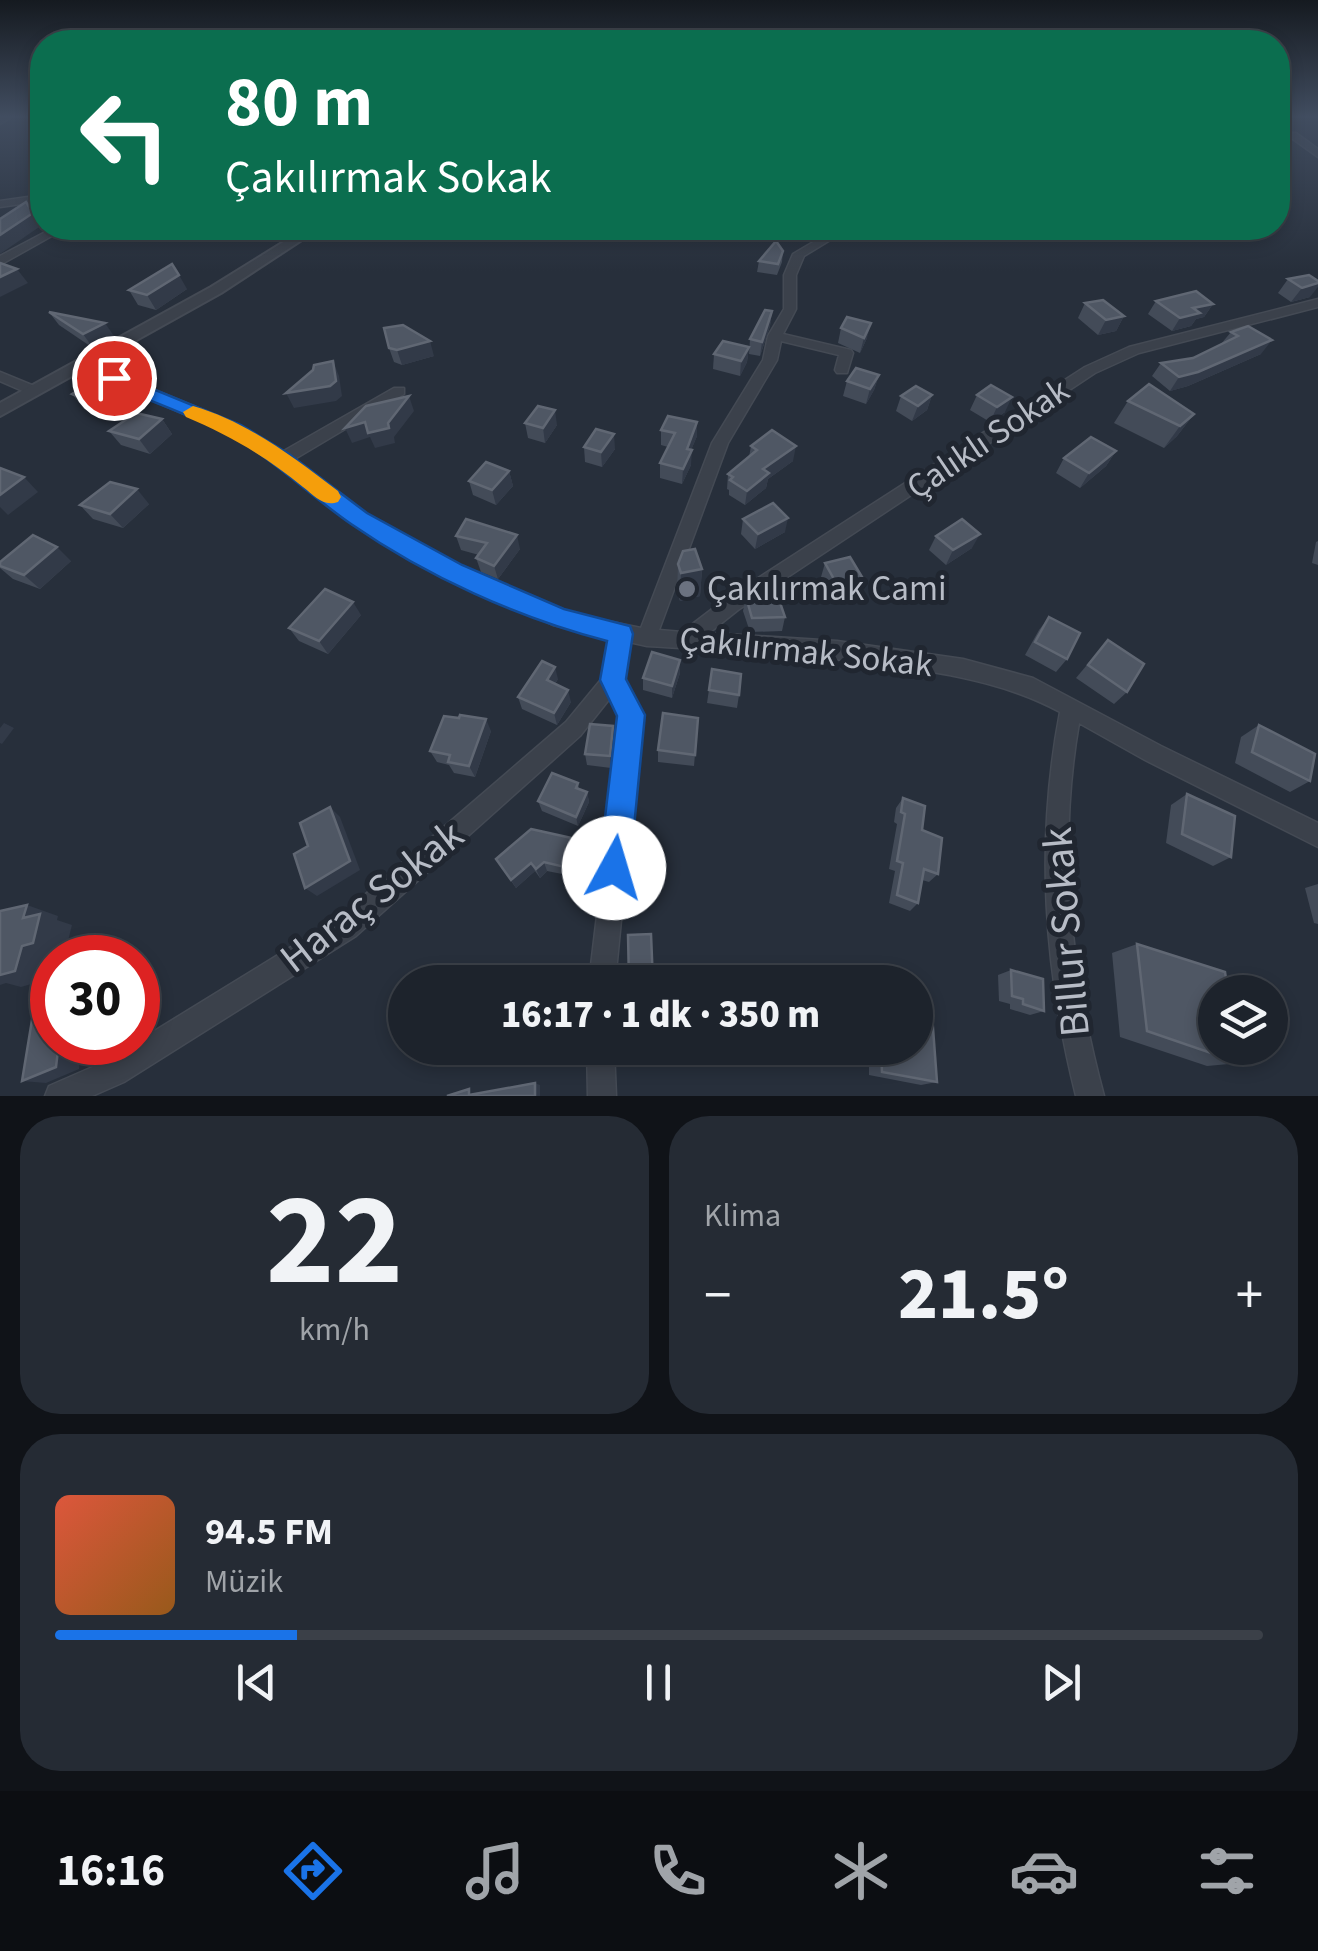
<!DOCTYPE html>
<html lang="tr">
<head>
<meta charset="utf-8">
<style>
  body { margin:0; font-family:"Source Sans 3",sans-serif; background:#252b34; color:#f1f3f6; height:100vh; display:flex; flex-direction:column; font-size:38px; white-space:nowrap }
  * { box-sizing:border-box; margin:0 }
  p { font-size:32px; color:#a0a4a9 }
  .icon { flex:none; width:55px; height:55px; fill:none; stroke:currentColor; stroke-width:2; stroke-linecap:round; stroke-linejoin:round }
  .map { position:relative; height:1096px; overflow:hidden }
  .details { display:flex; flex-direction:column; gap:20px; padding:20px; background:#101318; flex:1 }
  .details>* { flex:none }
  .guide { position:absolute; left:30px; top:30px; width:1260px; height:210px; border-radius:40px; box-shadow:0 5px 15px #0003,0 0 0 2px #3b4048; background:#0b6e4f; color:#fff; overflow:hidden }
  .controls { position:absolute; left:1198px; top:975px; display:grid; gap:20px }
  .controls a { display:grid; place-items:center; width:90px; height:90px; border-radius:50%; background:#1d232c; box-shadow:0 5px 15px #0003,0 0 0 2px #3b4048; font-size:50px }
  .speed { position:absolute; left:30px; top:935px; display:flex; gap:20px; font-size:50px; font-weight:700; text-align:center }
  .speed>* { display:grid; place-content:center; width:130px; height:130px; border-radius:50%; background:#1d232c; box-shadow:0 5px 15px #0003,0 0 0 2px #3b4048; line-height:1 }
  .speed .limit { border:15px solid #d22; background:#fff; color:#111 }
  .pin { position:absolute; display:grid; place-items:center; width:85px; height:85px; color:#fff; margin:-42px; border:5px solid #fff; border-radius:50%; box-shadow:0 2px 10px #0007 }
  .me { position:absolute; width:110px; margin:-55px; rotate:6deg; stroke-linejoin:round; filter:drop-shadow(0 0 8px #0008) }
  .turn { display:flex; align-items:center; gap:35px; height:210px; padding:0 30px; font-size:45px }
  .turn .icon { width:130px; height:130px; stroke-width:2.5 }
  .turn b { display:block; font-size:70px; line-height:85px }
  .big { font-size:75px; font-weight:800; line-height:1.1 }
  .details .card { flex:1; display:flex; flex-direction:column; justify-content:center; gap:15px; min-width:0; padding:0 35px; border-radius:40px; background:#252b34 }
  .details .dial { align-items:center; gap:0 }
  .dial b { font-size:130px; line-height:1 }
  .song { display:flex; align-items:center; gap:30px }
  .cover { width:120px; height:120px; border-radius:15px; background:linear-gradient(135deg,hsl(10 70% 55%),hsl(30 70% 35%)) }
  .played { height:10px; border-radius:5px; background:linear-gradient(90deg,#1a73e8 20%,#3b4048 20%) }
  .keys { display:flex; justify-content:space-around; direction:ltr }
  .heat { display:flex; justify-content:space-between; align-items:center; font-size:55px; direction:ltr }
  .details .tiles { flex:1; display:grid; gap:20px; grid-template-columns:1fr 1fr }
  .card:last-child { grid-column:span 2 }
  .trip { position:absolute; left:388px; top:965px; width:545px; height:100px; border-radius:50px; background:#1d232c; box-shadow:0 5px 15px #0003,0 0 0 2px #3b4048; font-weight:800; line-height:100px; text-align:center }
  .tab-bar { display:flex; height:160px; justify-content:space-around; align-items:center; background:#0c0e12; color:#a0a4a9 }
  .tab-bar .icon { width:70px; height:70px }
  .tab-bar .active { color:#1a73e8 }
  .tab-bar b { font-size:45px; color:#f1f3f6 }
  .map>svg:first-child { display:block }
</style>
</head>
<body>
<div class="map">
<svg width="1318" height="1096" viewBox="0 0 1318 1096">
  <rect width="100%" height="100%" fill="#272f3b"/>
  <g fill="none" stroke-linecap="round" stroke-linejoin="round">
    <defs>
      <g id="minor">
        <polygon points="0,117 12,117 0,124"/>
        <polygon points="1290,133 1296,133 1318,149 1318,157 1290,137"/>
        <polygon points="42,195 42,201 0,207 0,201"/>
        <polygon points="53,228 66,228 0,265 0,256"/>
        <path d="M 837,228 L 850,228 L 804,256 L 796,275 L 796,309 L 783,334 L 851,350 L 853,353 L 847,373 L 837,373 L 835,370 L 839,355 L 781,341 L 777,360 L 728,443 L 659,630 L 682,632 L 724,600 L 1085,367 L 1129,347 L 1318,299 L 1318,307 L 1139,353 L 1095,373 L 738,610 L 709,633 L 837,641 L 963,659 L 1033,678 L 1161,746 L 1318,823 L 1318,847 L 1145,760 L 1079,723 C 1057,850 1071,973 1104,1096 L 1076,1096 C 1044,968 1035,843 1060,712 C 1012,686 961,676 907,668 C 820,655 734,651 647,646 L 629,642 L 623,679 L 641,715 L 615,982 L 589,982 L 621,716 L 611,697 L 580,736 L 356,936 L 124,1082 L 92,1096 L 45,1096 L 49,1086 L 104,1062 L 338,918 L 566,722 L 604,676 L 611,638 L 553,625 L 448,577 L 353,523 L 276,463 L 229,433 L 79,369 L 79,363 L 89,363 L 239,425 L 282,452 L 394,388 L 404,388 L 404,394 L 293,460 L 365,515 L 460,567 L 563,612 L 641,628 L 712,443 L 763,360 L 768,336 L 784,309 L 784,275 L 793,254 Z"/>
        <polygon points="0,372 39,388 41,391 34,396 0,381"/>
        <polygon points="587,1048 614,1048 616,1096 588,1096"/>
      </g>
      <polygon id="tertiary" points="306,228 320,228 221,293 0,416 0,403 211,287"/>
    </defs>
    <use href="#minor" stroke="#444a54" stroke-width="3"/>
    <use href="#tertiary" stroke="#444a54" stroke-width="4"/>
    <use href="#minor" fill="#3b414b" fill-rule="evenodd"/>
    <use href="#tertiary" fill="#3b414b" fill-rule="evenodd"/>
  </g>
  <g fill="#434b58">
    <polygon points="783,251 782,262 777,275 757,272 759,261"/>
    <polygon points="1309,275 1310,297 1291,302 1278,293 1288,279"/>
    <polygon points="187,289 156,310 138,305 129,290"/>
    <polygon points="1156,301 1213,304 1204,317 1196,319 1191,326 1172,331 1148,314"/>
    <polygon points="1085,303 1124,316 1116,331 1098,335 1078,318"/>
    <polygon points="772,311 770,326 760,356 749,354 750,339"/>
    <polygon points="49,312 114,336 93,348 59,325"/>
    <polygon points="841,328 867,338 860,353 838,343"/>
    <polygon points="1231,332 1261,354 1188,386 1170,391 1152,376 1161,363 1193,358 1221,344"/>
    <polygon points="749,347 747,362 740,376 713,369 714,354"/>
    <polygon points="389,348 434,356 402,365 394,362"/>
    <polygon points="879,375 874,390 866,404 843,396 847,381"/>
    <polygon points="72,394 124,400 100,416 84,409"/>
    <polygon points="932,395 927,410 912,421 896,411 901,396"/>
    <polygon points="977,395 1005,412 990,422 970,410"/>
    <polygon points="1128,401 1194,414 1177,436 1164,448 1114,423"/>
    <polygon points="162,419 172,434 150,454 121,445 109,431"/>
    <polygon points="525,423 557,425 545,443 528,438"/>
    <polygon points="661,430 697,436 691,450 691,465 682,484 660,478 660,463 668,447 661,445"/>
    <polygon points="751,446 793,461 768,479 766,488 745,505 729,495 729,490 727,489 728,474 749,457"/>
    <polygon points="584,447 615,449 602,467 585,462"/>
    <polygon points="1116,451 1106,466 1080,488 1056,473 1064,458"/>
    <polygon points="509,471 513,486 496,505 473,495 469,481"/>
    <polygon points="149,504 123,528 93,519 80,505"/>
    <polygon points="743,519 785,532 755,549 741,534"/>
    <polygon points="456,536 520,549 498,579 481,572 476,558 479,555 461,550"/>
    <polygon points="936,536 972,548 946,565 929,550"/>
    <polygon points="1318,541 1318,565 1312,563 1316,542"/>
    <polygon points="71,561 40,589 13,579 0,568 0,562"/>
    <polygon points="825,563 860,595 834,602 821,577"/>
    <polygon points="678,564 702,569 700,596 680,601 677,592"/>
    <polygon points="746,597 785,617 782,631 750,632 743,611"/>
    <polygon points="361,615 328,654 299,641 289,628"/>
    <polygon points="1049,617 1067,659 1056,672 1025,655 1039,630"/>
    <polygon points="1108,640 1127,692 1114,704 1076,678"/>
    <polygon points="680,660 680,673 672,698 643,690 643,678"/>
    <polygon points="712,669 739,695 737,708 707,703"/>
    <polygon points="558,679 555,684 571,702 557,725 522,709 518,697"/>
    <polygon points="459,718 491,731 475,777 454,773 449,765 437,762 430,751"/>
    <polygon points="698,718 694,766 658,762 658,750"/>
    <polygon points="1259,725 1310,781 1290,792 1235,763 1241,737"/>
    <polygon points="615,737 611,768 587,765 585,754"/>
    <polygon points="578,783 579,789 587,792 589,802 578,826 542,811 538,801"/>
    <polygon points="1187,794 1231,857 1213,866 1166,843 1171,805"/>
    <polygon points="903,798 922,830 938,874 929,882 922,880 918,903 910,911 889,903 895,871 889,869 897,824 894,822 896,808"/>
    <polygon points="579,848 572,876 547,871 540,878 535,871 516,888 496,859"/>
    <polygon points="1318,884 1318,924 1314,923 1305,888"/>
    <polygon points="1137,944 1240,1063 1207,1066 1120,1037 1112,953"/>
    <polygon points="1011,970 1044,1011 1030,1015 1010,1009 1010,1004 999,1001 998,975"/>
    <polygon points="869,1048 915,1048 937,1082 921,1085 869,1075"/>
  </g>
  <g fill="#323a48">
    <polygon points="33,213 42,225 0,254 0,235"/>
    <polygon points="17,269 28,283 0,297 0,277"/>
    <polygon points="179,275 187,289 156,310 147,295"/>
    <polygon points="1318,283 1318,287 1310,297 1291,302 1302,288"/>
    <polygon points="1213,304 1204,317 1196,319 1191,326 1172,331 1180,318 1193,308"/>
    <polygon points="772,311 770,326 760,356 762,342"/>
    <polygon points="1124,316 1116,331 1098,335 1106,320"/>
    <polygon points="105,323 114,336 93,348 83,334"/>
    <polygon points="871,323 867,338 860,353 864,338"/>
    <polygon points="1272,340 1261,354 1188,386 1170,391 1179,377"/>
    <polygon points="430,341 434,356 402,365 397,350"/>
    <polygon points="749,347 747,362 740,376 741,361"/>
    <polygon points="333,361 339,376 342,396 336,401 294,408 286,393"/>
    <polygon points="879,375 874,390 866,404 870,389"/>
    <polygon points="113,385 124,400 100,416 88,401"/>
    <polygon points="932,395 927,410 912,421 918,406"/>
    <polygon points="409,396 414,411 394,437 395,443 375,448 370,437 352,443 345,428 365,422 388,423"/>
    <polygon points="1012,397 1005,412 990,422 997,407"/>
    <polygon points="555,410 557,425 545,443 543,428"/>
    <polygon points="1194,414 1177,436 1164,448 1180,426"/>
    <polygon points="162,419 172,434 150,454 139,439"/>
    <polygon points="697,422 697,436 689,455 692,450 691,465 682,484 683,469 687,449"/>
    <polygon points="614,434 615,449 602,467 601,452"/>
    <polygon points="796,446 793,461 768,479 766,488 745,505 747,491 763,469"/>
    <polygon points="1116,451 1106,466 1080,488 1089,473"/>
    <polygon points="509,471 513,486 496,505 492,490"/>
    <polygon points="24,477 38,492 8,515 0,507 0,495"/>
    <polygon points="137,489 149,504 123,528 110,514"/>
    <polygon points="788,518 785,532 755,549 758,534"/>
    <polygon points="980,534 972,548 946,565 953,550"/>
    <polygon points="517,535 520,549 498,579 494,566"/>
    <polygon points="57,547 71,561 40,589 24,575"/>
    <polygon points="702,569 700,596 680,601 681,573"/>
    <polygon points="865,582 860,595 834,602 839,588"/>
    <polygon points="353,602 361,615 328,654 319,641"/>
    <polygon points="680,660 680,673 672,698 672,686"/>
    <polygon points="555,667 558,679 550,692 547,680"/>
    <polygon points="568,690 571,702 557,725 554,713"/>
    <polygon points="486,719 491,731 475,777 469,766"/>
    <polygon points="4,723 14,728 2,744 0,743 0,728"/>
    <polygon points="613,726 615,737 611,768 610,756"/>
    <polygon points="587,792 589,802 578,826 576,817"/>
    <polygon points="330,807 340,817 360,870 317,896 305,888"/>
    <polygon points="576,839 579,848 572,876 569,868"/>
    <polygon points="544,862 547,871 540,878 536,869"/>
    <polygon points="531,863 535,871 516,888 511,880"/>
    <polygon points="27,905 58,916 57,920 72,925 65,953 52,958 52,966 49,979 21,987 6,983 0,985 0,974 23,918"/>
    <polygon points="59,1042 82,1042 79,1069 46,1083 22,1081"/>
    <polygon points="535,1083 540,1085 540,1096 535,1096"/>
  </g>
  <g fill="#4f5764" stroke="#606773" stroke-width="2.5">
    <polygon points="26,202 33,213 0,235 0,219"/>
    <polygon points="776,241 783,251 778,264 759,261"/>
    <polygon points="0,263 17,269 0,277"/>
    <polygon points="172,264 179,275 147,295 129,290"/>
    <polygon points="1309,275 1318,281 1318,283 1302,288 1288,279"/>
    <polygon points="1196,291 1213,304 1193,308 1200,313 1180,318 1156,301"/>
    <polygon points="1103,300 1124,316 1106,320 1085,303"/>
    <polygon points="765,310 772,311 762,342 750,339"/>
    <polygon points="49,312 105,323 83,334"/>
    <polygon points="847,317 871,323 864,338 841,328"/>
    <polygon points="403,325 430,341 397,350 389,348 384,328"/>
    <polygon points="1248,326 1272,340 1198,372 1179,377 1161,363 1193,358 1238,336 1231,332"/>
    <polygon points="723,341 749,347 741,361 714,354"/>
    <polygon points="333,361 336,381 330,386 286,393 313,370 314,365"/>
    <polygon points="856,368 879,375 870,389 847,381"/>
    <polygon points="98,378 113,385 88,401 72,394"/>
    <polygon points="1149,384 1194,414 1180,426 1128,401"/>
    <polygon points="991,385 1012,397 997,407 977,395"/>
    <polygon points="916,386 932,395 918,406 901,396"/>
    <polygon points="409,396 388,423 389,428 368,433 365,422 345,428 366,406"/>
    <polygon points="538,406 555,410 543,428 525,423"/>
    <polygon points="136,413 162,419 139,439 109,431"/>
    <polygon points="668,416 697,422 687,449 692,450 683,469 660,463 675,433 661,430"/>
    <polygon points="596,429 614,434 601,452 584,447"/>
    <polygon points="772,430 796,446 763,469 769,473 747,491 730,480 733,477 728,474 757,450 751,446"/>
    <polygon points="1091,437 1116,451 1089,473 1064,458"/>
    <polygon points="486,462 509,471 492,490 469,481"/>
    <polygon points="0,468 24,477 0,495"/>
    <polygon points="110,482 137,489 110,514 80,505"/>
    <polygon points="773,503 788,518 758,534 743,519"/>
    <polygon points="466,519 517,535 494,566 476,558 487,543 456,536"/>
    <polygon points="962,519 980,534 953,550 936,536"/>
    <polygon points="33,535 57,547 24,575 0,566 0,562"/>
    <polygon points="695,549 702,569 681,573 678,564 683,551"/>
    <polygon points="850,557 865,582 839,588 825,563"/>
    <polygon points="325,589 353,602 319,641 289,628"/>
    <polygon points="776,591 785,617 752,618 746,597"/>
    <polygon points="1049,617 1080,633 1067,659 1035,642"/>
    <polygon points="1108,640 1144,664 1127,692 1088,665"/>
    <polygon points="652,652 680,660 672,686 643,678"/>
    <polygon points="542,661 555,667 547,680 568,690 554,713 518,697"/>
    <polygon points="712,669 741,674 739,695 709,690"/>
    <polygon points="663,713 698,718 695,755 658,750"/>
    <polygon points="460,715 486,719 469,766 448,762 450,755 430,751 444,716 459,718"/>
    <polygon points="590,724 613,726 610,756 585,754"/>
    <polygon points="1259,725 1315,754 1310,781 1252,752"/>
    <polygon points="552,773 578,783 576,788 587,792 576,817 538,801"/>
    <polygon points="1187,794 1235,816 1231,857 1182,834"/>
    <polygon points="903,798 925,806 922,830 942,838 938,874 924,869 918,903 897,895 903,863 897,861 905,814 901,812"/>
    <polygon points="330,807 350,861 305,888 294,854 308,846 300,823"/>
    <polygon points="531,829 576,839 569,868 544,862 536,869 531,863 511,880 496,859"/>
    <polygon points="27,905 23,918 40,914 33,943 22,946 15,971 0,975 0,911"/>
    <polygon points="651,934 653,982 629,982 628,935"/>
    <polygon points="1137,944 1225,972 1228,992 1215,992 1215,1048 1238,1048 1240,1063 1147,1031"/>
    <polygon points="1011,970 1043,979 1044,1011 1023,1004 1023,999 1012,996"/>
    <polygon points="915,998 931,1001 937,1082 882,1072 881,1048 915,1048"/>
    <polygon points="52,1013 52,1042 59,1042 56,1067 22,1081 32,1020"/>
    <polygon points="535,1083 535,1096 447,1096 469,1089 469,1095"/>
  </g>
  <linearGradient id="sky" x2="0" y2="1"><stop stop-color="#151a20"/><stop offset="0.43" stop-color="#414d60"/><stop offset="1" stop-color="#414d60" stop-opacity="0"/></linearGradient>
  <rect width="1318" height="271" fill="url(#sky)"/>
  <path fill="#1a73e8" stroke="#114b97" stroke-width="2.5" d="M 114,373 L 241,425 L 289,454 L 367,513 L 462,565 L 564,609 L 630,626 L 633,634 L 626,679 L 645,715 L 630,868 L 625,879 L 614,883 L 603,879 L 599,868 L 617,716 L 600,680 L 607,641 C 518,618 426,576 351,524 C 309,495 273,458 227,434 C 189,414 147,400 107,383 L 107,374 Z"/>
  <path fill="#f59e0b" d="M 193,406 C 248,422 293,457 338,491 L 341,497 L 338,502 C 323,507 315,496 303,487 C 267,457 229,435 186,417 L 183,412 Z"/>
  <circle fill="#6b7280" stroke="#202630" stroke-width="4" cx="687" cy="589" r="10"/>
  <g text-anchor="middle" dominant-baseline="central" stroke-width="10" stroke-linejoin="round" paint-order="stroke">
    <g font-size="35" fill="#b7bcc6" stroke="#202630">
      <text transform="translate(988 439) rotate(-34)">Çalıklı Sokak</text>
      <text transform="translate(806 652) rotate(6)">Çakılırmak Sokak</text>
    </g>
    <g font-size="35" fill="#b7bcc6" stroke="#202630" text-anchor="start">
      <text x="707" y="589">Çakılırmak Cami</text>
    </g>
    <g font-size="42" fill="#b7bcc6" stroke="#202630">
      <text transform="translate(372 897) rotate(-38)">Haraç Sokak</text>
      <text transform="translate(1067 932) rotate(-95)">Billur Sokak</text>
    </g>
  </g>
</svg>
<div class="controls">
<a><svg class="icon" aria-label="layers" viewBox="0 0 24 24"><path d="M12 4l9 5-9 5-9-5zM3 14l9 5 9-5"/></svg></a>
</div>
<div class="speed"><div class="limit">30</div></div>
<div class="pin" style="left:114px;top:378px;background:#d93025"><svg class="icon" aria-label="arrive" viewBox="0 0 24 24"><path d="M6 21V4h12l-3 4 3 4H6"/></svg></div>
<svg class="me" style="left:614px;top:868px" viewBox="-20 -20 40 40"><circle r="19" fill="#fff"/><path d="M0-13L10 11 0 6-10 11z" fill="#1a73e8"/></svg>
<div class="trip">16:17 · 1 dk · 350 m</div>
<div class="guide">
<div class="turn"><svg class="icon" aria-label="left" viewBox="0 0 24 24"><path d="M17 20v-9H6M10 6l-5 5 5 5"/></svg><div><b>80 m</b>Çakılırmak Sokak</div></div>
</div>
</div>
<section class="details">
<div class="tiles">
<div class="card dial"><b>22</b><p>km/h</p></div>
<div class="card"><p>Klima</p>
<div class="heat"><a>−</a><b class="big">21.5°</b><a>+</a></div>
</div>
<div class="card">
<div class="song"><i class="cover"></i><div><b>94.5 FM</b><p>Müzik</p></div></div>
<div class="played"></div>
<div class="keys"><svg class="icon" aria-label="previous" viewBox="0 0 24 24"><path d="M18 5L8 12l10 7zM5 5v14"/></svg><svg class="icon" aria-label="pause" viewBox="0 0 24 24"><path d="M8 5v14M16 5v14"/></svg><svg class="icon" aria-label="next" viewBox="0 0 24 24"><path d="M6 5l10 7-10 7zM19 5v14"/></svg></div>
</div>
</div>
</section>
<nav class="tab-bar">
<b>16:16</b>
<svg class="icon active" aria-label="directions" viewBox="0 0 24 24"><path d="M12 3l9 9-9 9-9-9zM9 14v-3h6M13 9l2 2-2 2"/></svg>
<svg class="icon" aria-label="music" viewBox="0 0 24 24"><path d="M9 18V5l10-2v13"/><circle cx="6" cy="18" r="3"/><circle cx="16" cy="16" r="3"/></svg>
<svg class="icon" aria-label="phone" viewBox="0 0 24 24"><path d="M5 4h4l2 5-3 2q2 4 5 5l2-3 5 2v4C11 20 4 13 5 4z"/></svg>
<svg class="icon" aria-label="climate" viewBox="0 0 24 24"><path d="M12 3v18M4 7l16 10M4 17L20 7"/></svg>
<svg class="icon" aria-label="car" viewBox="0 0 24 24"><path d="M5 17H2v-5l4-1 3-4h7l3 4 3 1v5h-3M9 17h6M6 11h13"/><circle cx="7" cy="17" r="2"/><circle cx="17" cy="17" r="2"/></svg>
<svg class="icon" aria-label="filters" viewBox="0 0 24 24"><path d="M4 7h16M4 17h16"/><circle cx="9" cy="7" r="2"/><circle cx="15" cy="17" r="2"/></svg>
</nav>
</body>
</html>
